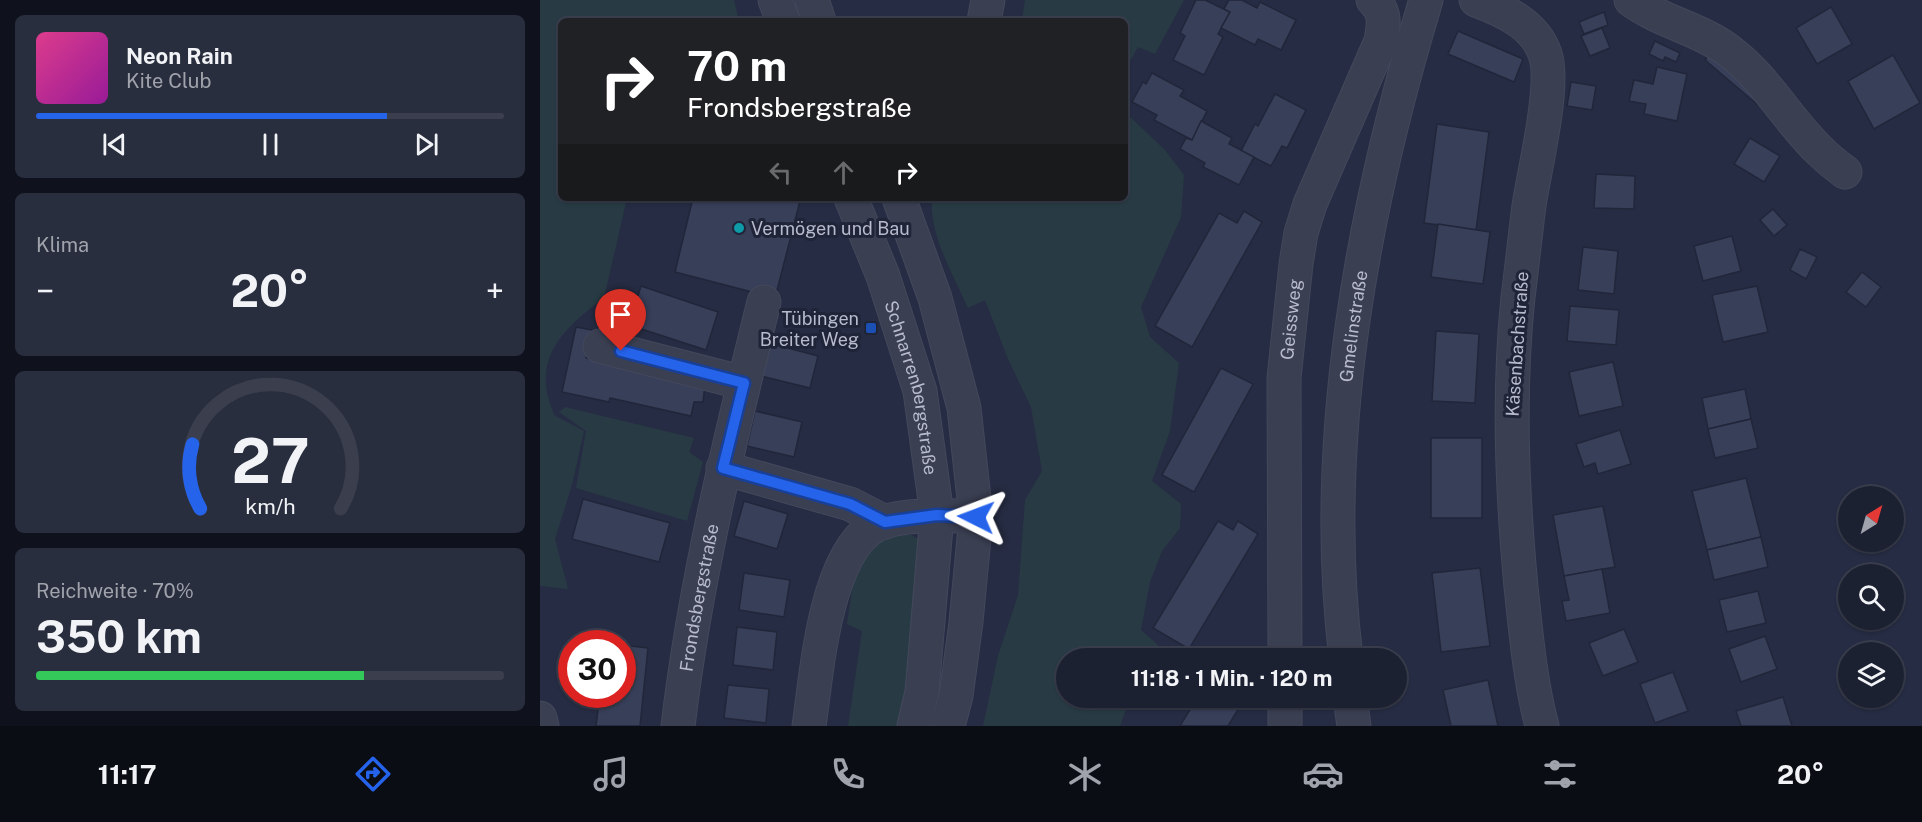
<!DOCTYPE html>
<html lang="de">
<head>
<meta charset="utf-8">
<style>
  body { margin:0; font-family:"Public Sans",sans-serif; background:#292e3e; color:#f1f3f6; height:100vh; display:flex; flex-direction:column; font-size:22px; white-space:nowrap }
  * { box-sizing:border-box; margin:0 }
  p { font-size:20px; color:#a0a3ac }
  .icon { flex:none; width:33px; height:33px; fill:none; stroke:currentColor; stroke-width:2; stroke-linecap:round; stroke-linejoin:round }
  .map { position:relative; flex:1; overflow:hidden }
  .side { display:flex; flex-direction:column; gap:15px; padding:15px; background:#0f121c; width:540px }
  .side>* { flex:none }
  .banner { position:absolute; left:18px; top:18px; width:570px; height:183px; border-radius:9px; box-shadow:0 2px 4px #0004,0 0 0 2px #3a3e4d; background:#202124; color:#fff; overflow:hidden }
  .needle { width:39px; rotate:37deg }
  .tools { position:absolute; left:1298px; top:486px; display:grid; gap:12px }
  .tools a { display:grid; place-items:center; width:66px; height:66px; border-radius:50%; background:#1c2132; box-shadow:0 2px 4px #0004,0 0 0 2px #3a3e4d; font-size:30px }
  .speed { position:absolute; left:18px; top:630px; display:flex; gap:12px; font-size:30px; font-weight:700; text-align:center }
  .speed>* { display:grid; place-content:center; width:78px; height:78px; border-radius:50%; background:#1c2132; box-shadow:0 2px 4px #0004,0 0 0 2px #3a3e4d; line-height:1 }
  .speed .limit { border:9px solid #d22; background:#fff; color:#111 }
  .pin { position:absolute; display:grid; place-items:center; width:51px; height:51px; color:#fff; margin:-62px -26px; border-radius:50% 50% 50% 0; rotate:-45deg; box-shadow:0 0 6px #0007 }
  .pin .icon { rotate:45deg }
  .me { position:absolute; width:66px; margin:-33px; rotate:273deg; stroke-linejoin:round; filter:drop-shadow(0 0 4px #0008) }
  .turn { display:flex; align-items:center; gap:21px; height:126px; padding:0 30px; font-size:27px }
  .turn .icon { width:78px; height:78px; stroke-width:2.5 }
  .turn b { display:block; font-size:42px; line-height:51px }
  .lanes { display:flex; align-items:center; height:57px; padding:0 30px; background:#0003; justify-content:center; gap:30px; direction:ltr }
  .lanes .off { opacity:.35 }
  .big { font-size:45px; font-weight:700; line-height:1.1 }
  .side .card { flex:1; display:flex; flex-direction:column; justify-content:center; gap:9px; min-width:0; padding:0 21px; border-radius:9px; background:#292e3e }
  .side .dial { align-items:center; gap:0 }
  .dial svg { height:156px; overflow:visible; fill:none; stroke:#3a3e4d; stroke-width:7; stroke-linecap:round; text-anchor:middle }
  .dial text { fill:#f1f3f6; stroke:none }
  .song { display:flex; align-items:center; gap:18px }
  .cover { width:72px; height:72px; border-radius:9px; background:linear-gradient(135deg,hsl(330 70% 55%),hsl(300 70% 35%)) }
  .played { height:6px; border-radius:3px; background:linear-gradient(90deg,#2563eb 75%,#3a3e4d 75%) }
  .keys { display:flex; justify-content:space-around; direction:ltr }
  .heat { display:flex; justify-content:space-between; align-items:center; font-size:33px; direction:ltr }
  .charge { height:9px; border-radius:4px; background:linear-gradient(90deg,#34c759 70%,#3a3e4d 0) }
  .trip { position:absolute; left:516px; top:648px; width:351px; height:60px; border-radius:30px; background:#1c2132; box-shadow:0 2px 4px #0004,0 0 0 2px #3a3e4d; font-weight:700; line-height:60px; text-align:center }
  .tabs { display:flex; height:96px; justify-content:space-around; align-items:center; background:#0b0d14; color:#a0a3ac }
  .tabs .icon { width:42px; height:42px }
  .tabs .current { color:#2563eb }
  .tabs b { font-size:27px; color:#f1f3f6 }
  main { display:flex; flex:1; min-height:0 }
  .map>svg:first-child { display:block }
</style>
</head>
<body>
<main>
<section class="side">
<div class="card">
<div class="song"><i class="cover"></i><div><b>Neon Rain</b><p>Kite Club</p></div></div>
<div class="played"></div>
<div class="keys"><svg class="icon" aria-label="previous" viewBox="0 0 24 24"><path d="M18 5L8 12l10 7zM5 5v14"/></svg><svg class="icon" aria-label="pause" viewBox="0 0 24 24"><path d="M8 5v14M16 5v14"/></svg><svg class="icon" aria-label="next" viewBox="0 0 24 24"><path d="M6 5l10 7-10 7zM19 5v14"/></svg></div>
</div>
<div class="card"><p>Klima</p>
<div class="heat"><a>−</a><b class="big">20°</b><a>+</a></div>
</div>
<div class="card dial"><svg viewBox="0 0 100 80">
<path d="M14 69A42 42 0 1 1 86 69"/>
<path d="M14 69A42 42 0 0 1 10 36" stroke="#2563eb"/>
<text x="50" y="56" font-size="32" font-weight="700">27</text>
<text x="50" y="72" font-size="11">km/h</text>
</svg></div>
<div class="card"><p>Reichweite · 70%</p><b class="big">350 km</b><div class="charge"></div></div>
</section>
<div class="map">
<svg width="1382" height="726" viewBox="0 0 1382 726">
  <rect width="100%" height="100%" fill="#262c43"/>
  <g fill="#283b44">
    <path d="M 0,0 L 194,0 L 199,21 L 21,21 L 21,198 L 87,198 L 64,298 C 36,319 3,345 6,383 C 6,394 11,405 14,415 L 44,431 L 32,485 L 15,539 L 28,589 L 0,586 Z"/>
    <polygon points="485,0 644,0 615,54 598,47 585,70 585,21 482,21"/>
    <path d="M 585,112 L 625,150 L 644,175 L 641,217 L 601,307 L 610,337 L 639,363 L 630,431 L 612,481 L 641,504 L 640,528 L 622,551 L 610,582 L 601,630 L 617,644 L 625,658 L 526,658 L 526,698 L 590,698 L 580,726 L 443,726 L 458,656 L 478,595 L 485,500 L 502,471 L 491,407 L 468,359 L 445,300 L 428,308 C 413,274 389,235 392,198 L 585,198 Z"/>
    <polygon points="25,407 154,438 149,452 163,462 147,521 36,488 46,431 19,412"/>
    <polygon points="343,533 371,535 384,542 375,639 360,726 308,726 322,631 307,624 313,583 326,548"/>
  </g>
  <g fill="#383f59" stroke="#21263a" stroke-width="1.5">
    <polygon points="656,0 665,0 690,12 678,34 683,37 664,75 633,60 645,36 640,33"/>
    <polygon points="689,0 702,0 717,8 720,2 756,20 741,50 718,39 715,45 681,28 690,12 684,9"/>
    <polygon points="1291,7 1312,44 1277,64 1256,28"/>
    <polygon points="1064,12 1068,25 1044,34 1039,22"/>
    <polygon points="1062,28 1070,48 1050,56 1041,36"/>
    <polygon points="918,31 983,59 974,82 908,54"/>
    <polygon points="1115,41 1140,53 1136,62 1125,57 1123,61 1109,54"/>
    <polygon points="1171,52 1225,98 1218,105 1165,60"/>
    <polygon points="1353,55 1380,103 1334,129 1308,81"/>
    <polygon points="1117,67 1147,74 1137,121 1104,114 1106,104 1089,101 1094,80 1113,84"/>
    <polygon points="612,73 644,90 640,96 667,111 652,140 614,120 617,115 592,102 603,82 606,84"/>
    <polygon points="1031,82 1056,86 1052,110 1027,106"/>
    <polygon points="735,94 766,110 747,148 742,146 731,166 701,151 715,124 718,126"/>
    <polygon points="661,121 692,138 689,144 714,157 699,185 663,167 665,163 640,149 646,138 652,140"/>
    <polygon points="897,124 949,132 936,230 884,223"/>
    <polygon points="1210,138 1240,156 1224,182 1194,164"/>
    <polygon points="1056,174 1095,176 1094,209 1054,208"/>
    <polygon points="153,198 249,198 260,201 235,298 135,272"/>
    <polygon points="1233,209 1247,225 1234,236 1220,220"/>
    <polygon points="704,211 722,222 652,347 615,326 679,213 697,223"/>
    <polygon points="898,224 950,232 943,284 891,277"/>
    <polygon points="1192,236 1201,271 1163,281 1154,246"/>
    <polygon points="1043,247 1078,251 1074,294 1038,290"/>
    <polygon points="1260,249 1277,257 1266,279 1250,270"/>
    <polygon points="1322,272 1341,287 1326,307 1306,292"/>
    <polygon points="101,286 178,312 166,350 89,325"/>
    <polygon points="1217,286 1228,332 1183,342 1172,295"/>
    <polygon points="1030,306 1079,310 1076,345 1027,341"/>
    <polygon points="36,327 52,330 46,358 165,385 163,402 154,402 151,416 70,398 69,402 22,392"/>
    <polygon points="896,331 939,334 935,403 892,401"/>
    <polygon points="229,343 278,356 270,388 221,376"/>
    <polygon points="1073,362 1083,406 1039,416 1029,372"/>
    <polygon points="681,368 713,384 654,492 622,475"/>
    <polygon points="1205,389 1211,419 1168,429 1162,398"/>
    <polygon points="215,411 262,422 254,457 207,446"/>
    <polygon points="1211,419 1218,448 1175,458 1168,429"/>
    <polygon points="1080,430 1091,464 1058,474 1055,463 1044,467 1036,444"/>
    <rect x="891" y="438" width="51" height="80"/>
    <polygon points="1206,478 1221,537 1167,550 1152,491"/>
    <polygon points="43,499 130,523 119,562 32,539"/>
    <polygon points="204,501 248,514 237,549 194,536"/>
    <polygon points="1063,506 1075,567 1024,576 1013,515"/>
    <polygon points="678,521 693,530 698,521 718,534 649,649 613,628"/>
    <polygon points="1221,537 1228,567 1174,580 1167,550"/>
    <polygon points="940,568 950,646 901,652 892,573"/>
    <polygon points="1062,569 1070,613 1026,621 1022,601 1029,600 1024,576"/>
    <polygon points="204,573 250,580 244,617 199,610"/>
    <polygon points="1218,591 1226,623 1187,632 1179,600"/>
    <polygon points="197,627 237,632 233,670 193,665"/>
    <polygon points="1084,629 1098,662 1063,676 1049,643"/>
    <polygon points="1225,636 1237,669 1201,682 1189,649"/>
    <polygon points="32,639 73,644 32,644"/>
    <polygon points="82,645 108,648 100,726 56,726 60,694 82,694"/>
    <polygon points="1133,672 1148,711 1115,723 1100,684"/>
    <polygon points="948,680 958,726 911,726 903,690"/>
    <polygon points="188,685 229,689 226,723 184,718"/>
    <polygon points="1243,697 1252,726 1201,726 1196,711"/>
    <polygon points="657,698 705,698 688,726 640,726"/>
  </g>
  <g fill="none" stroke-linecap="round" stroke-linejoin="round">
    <defs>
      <g id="minor">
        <polyline points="235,0 243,21"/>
        <polyline points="272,0 279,21"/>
        <path d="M 936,0 C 963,10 995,24 1005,54 C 1016,84 994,171 989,206 C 985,236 982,267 978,297 C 968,394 972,490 981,587 C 986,633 990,681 1002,726"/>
        <path d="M 1091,0 C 1121,22 1158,28 1188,50 C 1225,77 1248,121 1281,152 C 1288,159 1297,166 1305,172"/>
        <polyline points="444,21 448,0"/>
        <path id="s1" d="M 311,198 L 343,276 L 380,391 L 397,515 L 382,692 L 374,726"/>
        <polyline points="359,198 395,298 424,408 436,517 426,622 416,696 408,726"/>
        <polyline points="60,346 204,383"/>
        <polyline points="183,468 310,504 345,522"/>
        <path id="s2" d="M 745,658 L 744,378 L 756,264 L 761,233 L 770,204 L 841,41 C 844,24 846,12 833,0"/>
        <path id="s3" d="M 806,658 C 779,440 823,209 886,0"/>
        <polyline points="810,698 814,726"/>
        <polyline points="0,718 2,726"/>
        <path id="s4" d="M 138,726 C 155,583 189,443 224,302"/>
        <path d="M 269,726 C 277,674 285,538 346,521 C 369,515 396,515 419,516"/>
        <polyline points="745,726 745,698"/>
      </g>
    </defs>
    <use href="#minor" stroke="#44485c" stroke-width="35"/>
    <use href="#minor" stroke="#3a3f52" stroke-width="33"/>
  </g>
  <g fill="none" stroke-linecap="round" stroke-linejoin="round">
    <defs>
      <polyline id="route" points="81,351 204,383 183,468 310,504 345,522 397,515 436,517"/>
    </defs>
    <use href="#route" stroke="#184099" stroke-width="15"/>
    <use href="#route" stroke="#2563eb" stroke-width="10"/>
  </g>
  <circle fill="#0f9aa8" stroke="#1f2438" stroke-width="2" cx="199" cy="228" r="6"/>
  <rect fill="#1a4fb4" stroke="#1f2438" stroke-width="2" x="325" y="322" width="12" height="12" rx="3"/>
  <g text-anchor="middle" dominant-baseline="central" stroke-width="6" stroke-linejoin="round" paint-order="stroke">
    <g font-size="18" fill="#b7bbcc" stroke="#1f2438" text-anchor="start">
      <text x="211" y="228">Vermögen und Bau</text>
      <text x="319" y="318" text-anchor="end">Tübingen<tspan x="319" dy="21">Breiter Weg</tspan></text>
    </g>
    <g font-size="18" fill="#b7bbcc" stroke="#1f2438">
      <text stroke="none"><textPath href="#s2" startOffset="339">Geissweg</textPath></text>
      <text stroke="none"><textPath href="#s3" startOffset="333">Gmelinstraße</textPath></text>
      <text transform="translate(977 344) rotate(-86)">Käsenbachstraße</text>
      <text stroke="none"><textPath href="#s1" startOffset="200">Schnarrenbergstraße</textPath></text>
      <text stroke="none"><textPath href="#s4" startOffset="130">Frondsbergstraße</textPath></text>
    </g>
  </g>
</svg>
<div class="tools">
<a><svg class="needle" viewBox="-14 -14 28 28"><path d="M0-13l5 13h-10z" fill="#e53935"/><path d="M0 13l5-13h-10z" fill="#a0a3ac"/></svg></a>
<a><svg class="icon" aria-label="search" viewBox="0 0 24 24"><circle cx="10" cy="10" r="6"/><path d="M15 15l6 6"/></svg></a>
<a><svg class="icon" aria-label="layers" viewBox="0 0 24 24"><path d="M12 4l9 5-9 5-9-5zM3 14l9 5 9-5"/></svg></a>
</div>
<div class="speed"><div class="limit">30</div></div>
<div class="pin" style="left:81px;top:351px;background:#d93025"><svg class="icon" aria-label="arrive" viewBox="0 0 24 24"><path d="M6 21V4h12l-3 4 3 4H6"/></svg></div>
<svg class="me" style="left:436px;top:517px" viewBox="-20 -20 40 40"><path d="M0-17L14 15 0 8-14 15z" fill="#2563eb" stroke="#fff" stroke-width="4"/></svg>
<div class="trip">11:18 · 1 Min. · 120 m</div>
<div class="banner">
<div class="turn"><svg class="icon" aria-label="right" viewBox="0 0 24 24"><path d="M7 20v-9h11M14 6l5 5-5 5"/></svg><div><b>70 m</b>Frondsbergstraße</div></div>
<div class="lanes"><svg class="icon off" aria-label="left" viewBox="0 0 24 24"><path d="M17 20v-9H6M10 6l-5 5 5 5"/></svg><svg class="icon off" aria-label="ahead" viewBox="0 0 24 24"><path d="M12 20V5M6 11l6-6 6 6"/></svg><svg class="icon" aria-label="right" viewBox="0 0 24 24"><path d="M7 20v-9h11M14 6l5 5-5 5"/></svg></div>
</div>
</div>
</main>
<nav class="tabs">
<b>11:17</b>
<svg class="icon current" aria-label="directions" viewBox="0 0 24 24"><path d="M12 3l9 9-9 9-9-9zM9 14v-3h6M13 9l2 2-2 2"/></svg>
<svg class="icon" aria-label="music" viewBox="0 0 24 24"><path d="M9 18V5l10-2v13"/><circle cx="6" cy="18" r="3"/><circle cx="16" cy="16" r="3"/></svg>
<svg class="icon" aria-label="phone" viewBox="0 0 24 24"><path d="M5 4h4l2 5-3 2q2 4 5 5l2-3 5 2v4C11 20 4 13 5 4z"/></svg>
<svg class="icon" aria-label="climate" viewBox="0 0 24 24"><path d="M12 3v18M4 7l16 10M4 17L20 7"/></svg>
<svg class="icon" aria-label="car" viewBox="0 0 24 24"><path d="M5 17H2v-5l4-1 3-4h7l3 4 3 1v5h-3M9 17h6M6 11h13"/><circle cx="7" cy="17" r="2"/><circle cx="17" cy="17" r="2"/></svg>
<svg class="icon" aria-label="filters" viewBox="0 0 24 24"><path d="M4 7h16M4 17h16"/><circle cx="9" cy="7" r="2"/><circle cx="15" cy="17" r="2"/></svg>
<b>20°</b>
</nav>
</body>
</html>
